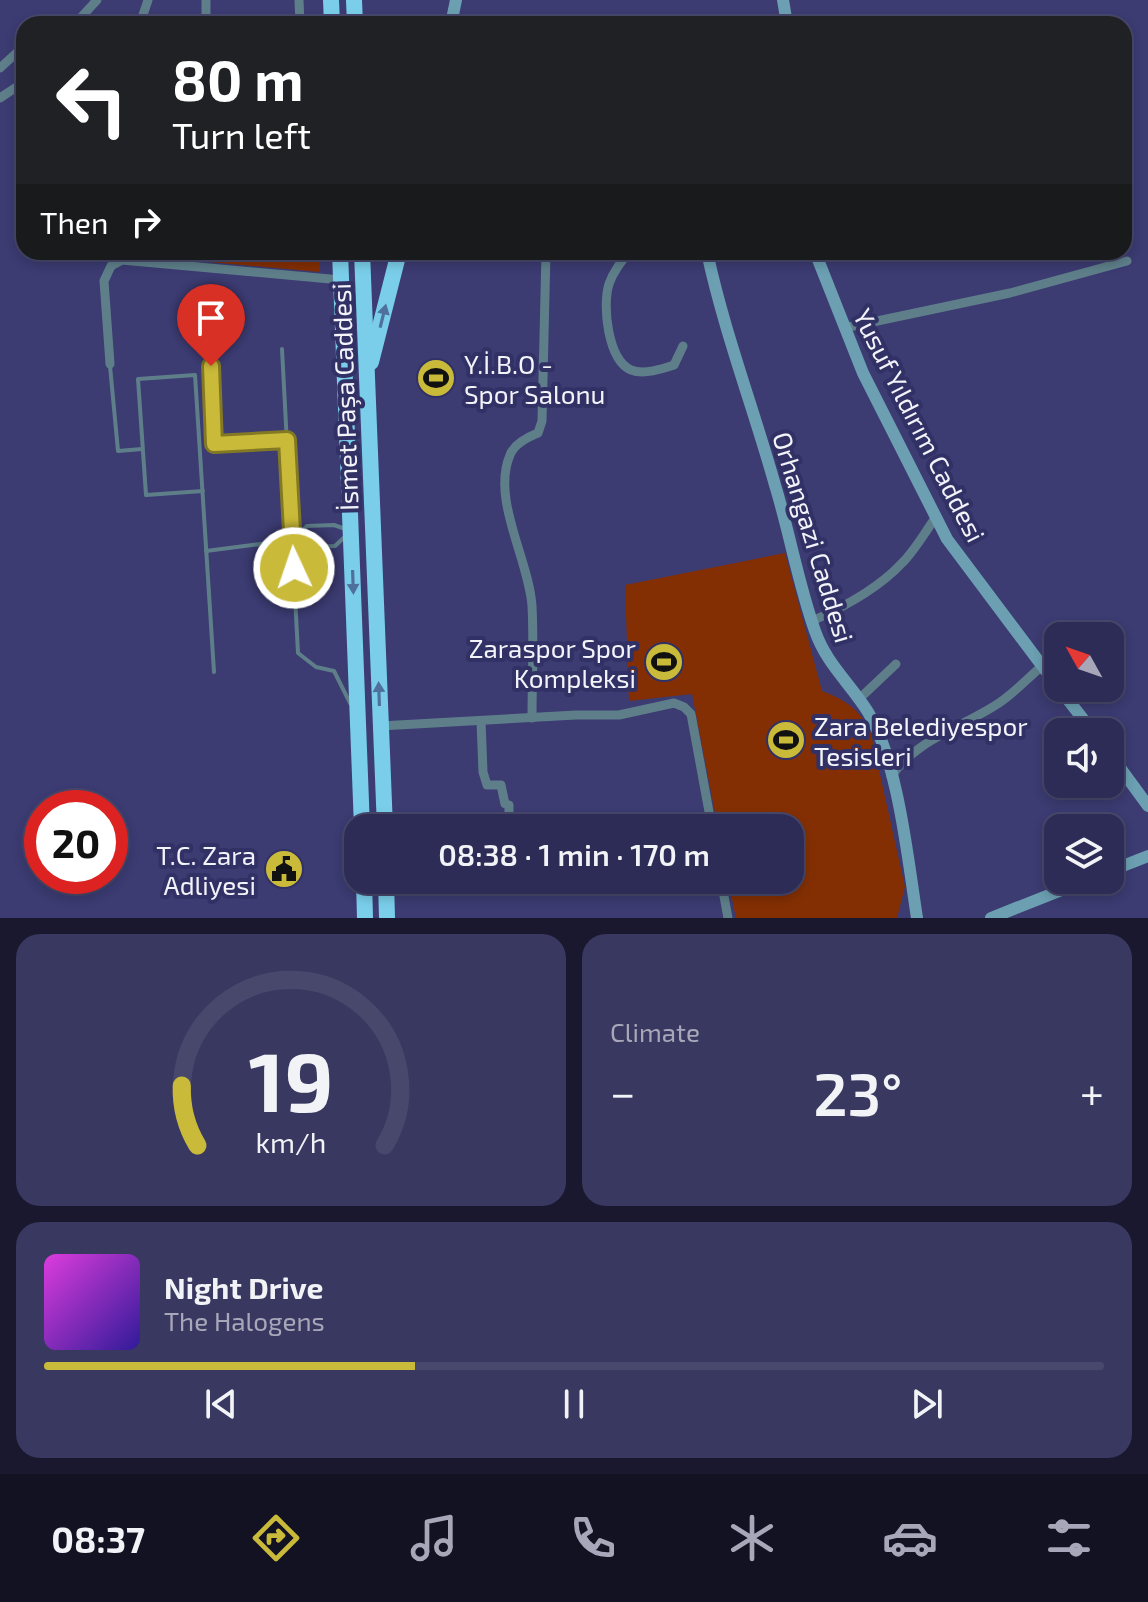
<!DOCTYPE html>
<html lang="en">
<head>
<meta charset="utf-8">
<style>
  body { margin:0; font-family:"Exo 2",sans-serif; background:#393860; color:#f1f3f6; height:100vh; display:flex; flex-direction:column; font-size:30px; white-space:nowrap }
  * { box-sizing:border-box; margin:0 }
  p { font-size:26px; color:#a7a7b9 }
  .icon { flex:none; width:44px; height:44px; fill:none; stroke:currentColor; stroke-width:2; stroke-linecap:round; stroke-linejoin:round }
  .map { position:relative; height:918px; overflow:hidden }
  .details { display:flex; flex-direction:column; gap:16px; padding:16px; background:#19182f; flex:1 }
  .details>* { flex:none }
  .banner { position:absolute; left:16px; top:16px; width:1116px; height:244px; border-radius:24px; box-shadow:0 4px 12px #0003,0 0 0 2px #48486c; background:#202124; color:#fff; overflow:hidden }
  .needle { width:52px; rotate:310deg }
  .tools { position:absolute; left:1044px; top:622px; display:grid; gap:16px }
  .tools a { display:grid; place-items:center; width:80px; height:80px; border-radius:16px; background:#2d2c56; box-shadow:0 4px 12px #0003,0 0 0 2px #48486c; font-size:40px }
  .speed { position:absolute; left:24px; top:790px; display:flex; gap:16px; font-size:40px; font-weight:700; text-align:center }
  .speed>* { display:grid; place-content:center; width:104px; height:104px; border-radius:50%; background:#2d2c56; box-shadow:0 4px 12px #0003,0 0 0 2px #48486c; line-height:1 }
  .speed .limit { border:12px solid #d22; background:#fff; color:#111 }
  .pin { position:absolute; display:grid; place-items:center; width:68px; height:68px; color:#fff; margin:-82px -34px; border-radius:50% 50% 50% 0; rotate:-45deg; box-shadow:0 0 8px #0007 }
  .pin .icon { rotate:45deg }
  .me { position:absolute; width:88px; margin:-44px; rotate:357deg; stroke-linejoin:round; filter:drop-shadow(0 0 6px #0008) }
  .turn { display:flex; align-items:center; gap:28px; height:168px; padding:0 24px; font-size:36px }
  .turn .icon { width:104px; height:104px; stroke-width:2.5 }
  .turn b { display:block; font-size:56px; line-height:68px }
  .then { display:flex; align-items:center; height:76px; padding:0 24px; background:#0003; gap:16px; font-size:30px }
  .big { font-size:60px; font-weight:600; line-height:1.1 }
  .details .widget { flex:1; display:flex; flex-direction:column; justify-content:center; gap:12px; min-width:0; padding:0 28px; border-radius:24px; background:#393860 }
  .details .dial { align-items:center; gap:0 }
  .dial svg { height:208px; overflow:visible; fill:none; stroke:#48486c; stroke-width:7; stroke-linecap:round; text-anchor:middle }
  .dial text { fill:#f1f3f6; stroke:none }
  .song { display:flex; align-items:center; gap:24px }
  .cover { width:96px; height:96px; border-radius:12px; background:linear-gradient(135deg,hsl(300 70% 55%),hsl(250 70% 35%)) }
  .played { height:8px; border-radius:4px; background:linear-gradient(90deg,#caba39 35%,#48486c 35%) }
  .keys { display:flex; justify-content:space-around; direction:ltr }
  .heat { display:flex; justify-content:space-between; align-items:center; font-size:44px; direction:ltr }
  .details .tiles { flex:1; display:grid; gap:16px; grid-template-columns:1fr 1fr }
  .widget:last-child { grid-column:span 2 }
  .trip { position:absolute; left:344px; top:814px; width:460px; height:80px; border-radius:24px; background:#2d2c56; box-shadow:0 4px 12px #0003,0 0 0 2px #48486c; font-weight:600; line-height:80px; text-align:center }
  .tab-bar { display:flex; height:128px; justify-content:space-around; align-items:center; background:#121222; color:#a7a7b9 }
  .tab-bar .icon { width:56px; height:56px }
  .tab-bar .active { color:#caba39 }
  .tab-bar b { font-size:36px; color:#f1f3f6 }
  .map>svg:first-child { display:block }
</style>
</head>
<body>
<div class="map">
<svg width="1148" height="918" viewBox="0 0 1148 918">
  <rect width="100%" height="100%" fill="#3c3b72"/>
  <g fill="#832f03">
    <polygon points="99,252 320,252 320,272"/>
    <path d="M 785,553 L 822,691 C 846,700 862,711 871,734 L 905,887 L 897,918 L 736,918 L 728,880 L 790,880 L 790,828 L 718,828 L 692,694 L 629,701 L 625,585 Z"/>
  </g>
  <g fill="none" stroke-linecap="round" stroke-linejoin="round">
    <g stroke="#5e7f8a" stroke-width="4">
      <polyline points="210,340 214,444 287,440"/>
      <polyline points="282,349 298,653 316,667 334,671 350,703"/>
      <polyline points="110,366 118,451 142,449"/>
      <path d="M 203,491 L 146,495 L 138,379 L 195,375 C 202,474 207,573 214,672"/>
      <polygon points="334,525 351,531 335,546 308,547 292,540 307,526"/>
      <polyline points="206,551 292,540"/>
    </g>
    <g stroke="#5e7f8a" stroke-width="9">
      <polyline points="299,0 300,24"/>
      <polyline points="46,24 54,21 71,24"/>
      <polyline points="75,24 97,0"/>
      <polyline points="140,24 148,0"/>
      <polyline points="206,24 206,0"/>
      <polyline points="0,68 24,46"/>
      <polyline points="0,98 24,82"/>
      <path d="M 629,252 C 621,262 613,272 609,284 C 602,306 608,360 631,370 C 644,375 662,369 674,365 L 683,346"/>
      <polyline points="844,328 1010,293 1127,261"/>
      <polyline points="110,364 104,281 111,266 122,260 341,280"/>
      <path d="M 812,621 C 844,607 878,589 902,563 C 915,550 925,532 936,517"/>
      <polyline points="858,700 896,664"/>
      <path d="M 532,718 C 532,681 534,643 532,606 C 529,560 491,499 510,455 C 514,444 528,437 538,433 L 542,421 L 546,252"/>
      <polyline points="481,721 483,772 487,785 501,785 505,804 509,805 509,828"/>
      <polyline points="380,726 576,715 619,715 674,703 684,707 691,714 712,828"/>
      <path d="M 891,777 C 915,740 963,727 999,703 C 1014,693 1028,678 1042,666"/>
      <polyline points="721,880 728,918"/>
    </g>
    <g stroke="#6b9fb1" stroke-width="12">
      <polyline points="783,0 787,24"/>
      <polyline points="451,24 456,0"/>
      <path d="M 707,252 C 724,331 753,407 775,485 C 790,534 798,583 815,631 C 827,665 850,683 868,712 C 898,761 908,860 917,918"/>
      <polyline points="815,252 863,373 947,539 1058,687"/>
      <polyline points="1059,688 1093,732"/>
      <polyline points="1110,754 1148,806"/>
      <polyline points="1110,871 1148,856"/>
      <polyline points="991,918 1087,880"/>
    </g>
    <g stroke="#7aceea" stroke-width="16">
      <polyline points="331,0 332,24"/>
      <polyline points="354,0 355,24"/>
      <polyline points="340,252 362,828"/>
      <polyline points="362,252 385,828"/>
      <polyline points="371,362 399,252"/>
      <polyline points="364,880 365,918"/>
      <polyline points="386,880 387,918"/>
    </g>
  </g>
  <defs><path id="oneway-solid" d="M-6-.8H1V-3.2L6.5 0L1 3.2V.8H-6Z" transform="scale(2)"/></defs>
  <g fill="#4f709b">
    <use href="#oneway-solid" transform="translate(383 316) rotate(-76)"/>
    <use href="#oneway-solid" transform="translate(353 582) rotate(88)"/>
    <use href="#oneway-solid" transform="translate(379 694) rotate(-92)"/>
  </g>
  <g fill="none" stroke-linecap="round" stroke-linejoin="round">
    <defs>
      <polyline id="route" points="211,366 214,444 287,440 294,568"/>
    </defs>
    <use href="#route" stroke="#837925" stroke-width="20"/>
    <use href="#route" stroke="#caba39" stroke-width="14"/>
  </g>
  <defs>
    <symbol id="stadium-disc" viewBox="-11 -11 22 22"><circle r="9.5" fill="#caba39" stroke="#323166"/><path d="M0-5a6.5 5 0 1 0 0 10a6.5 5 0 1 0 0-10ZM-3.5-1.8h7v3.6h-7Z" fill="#111"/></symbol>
    <symbol id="civic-disc" viewBox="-11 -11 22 22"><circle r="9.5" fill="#caba39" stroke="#323166"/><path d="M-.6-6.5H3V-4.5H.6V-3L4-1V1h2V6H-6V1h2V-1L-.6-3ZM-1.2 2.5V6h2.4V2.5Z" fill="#111"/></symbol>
  </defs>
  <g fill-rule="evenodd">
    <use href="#stadium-disc" x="414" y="356" width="44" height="44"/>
    <use href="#stadium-disc" x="642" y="640" width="44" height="44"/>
    <use href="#stadium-disc" x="764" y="718" width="44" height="44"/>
    <use href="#civic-disc" x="262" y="847" width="44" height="44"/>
  </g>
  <g text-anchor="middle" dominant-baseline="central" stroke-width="8" stroke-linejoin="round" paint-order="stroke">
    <g font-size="26" fill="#f3f3fa" stroke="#323166" text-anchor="start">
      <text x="464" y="363">Y.İ.B.O -<tspan x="464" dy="30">Spor Salonu</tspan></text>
      <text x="636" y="647" text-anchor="end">Zaraspor Spor<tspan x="636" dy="30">Kompleksi</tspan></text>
      <text x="814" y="725">Zara Belediyespor<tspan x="814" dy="30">Tesisleri</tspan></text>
      <text x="256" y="854" text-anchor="end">T.C. Zara<tspan x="256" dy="30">Adliyesi</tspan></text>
    </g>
    <g font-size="26" fill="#f3f3fa" stroke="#323166">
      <text transform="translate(344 397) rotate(-92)">İsmet Paşa Caddesi</text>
      <text transform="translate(920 425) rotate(63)">Yusuf Yıldırım Caddesi</text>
      <text transform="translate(814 537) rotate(73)">Orhangazi Caddesi</text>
    </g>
  </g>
</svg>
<div class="tools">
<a><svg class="needle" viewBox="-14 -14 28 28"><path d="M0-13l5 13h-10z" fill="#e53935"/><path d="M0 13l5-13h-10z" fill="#a7a7b9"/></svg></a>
<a><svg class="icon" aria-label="sound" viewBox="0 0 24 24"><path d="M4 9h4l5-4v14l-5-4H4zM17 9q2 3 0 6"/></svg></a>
<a><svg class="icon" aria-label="layers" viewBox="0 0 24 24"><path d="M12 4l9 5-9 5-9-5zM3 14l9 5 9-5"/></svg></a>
</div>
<div class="speed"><div class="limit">20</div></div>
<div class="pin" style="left:211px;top:366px;background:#d93025"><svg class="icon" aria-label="arrive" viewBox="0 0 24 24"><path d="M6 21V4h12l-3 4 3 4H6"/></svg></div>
<svg class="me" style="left:294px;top:568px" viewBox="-20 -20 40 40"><circle r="17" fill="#caba39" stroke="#fff" stroke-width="3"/><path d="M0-11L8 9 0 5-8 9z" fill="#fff"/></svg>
<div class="trip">08:38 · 1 min · 170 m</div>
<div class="banner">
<div class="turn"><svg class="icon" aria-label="left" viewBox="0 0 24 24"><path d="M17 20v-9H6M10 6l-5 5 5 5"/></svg><div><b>80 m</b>Turn left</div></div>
<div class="then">Then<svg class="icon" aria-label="right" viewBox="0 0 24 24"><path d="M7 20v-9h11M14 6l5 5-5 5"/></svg></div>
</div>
</div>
<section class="details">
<div class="tiles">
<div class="widget dial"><svg viewBox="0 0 100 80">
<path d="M14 69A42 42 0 1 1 86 69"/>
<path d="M14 69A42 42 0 0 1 8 46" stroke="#caba39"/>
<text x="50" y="56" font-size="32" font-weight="700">19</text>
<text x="50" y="72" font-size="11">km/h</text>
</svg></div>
<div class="widget"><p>Climate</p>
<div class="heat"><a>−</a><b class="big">23°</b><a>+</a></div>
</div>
<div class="widget">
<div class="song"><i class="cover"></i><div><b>Night Drive</b><p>The Halogens</p></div></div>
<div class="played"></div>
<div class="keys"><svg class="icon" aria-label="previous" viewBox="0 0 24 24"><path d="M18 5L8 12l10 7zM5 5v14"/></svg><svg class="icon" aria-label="pause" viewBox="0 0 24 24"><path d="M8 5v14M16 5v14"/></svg><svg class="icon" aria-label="next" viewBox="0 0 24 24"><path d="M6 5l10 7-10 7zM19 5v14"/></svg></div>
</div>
</div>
</section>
<nav class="tab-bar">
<b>08:37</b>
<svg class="icon active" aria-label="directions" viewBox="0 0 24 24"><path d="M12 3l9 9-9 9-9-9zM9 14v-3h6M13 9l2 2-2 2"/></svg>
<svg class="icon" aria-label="music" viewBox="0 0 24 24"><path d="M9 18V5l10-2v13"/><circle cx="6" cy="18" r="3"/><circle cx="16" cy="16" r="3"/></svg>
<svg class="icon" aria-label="phone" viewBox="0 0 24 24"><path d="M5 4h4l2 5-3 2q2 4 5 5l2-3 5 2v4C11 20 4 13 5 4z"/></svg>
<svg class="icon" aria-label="climate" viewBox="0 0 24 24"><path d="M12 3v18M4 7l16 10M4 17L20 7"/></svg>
<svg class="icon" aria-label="car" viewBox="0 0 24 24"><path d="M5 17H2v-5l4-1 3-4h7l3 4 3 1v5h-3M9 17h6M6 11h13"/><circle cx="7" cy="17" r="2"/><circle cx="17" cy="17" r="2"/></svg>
<svg class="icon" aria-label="filters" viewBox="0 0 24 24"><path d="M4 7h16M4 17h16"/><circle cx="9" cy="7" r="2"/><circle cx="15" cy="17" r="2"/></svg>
</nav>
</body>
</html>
